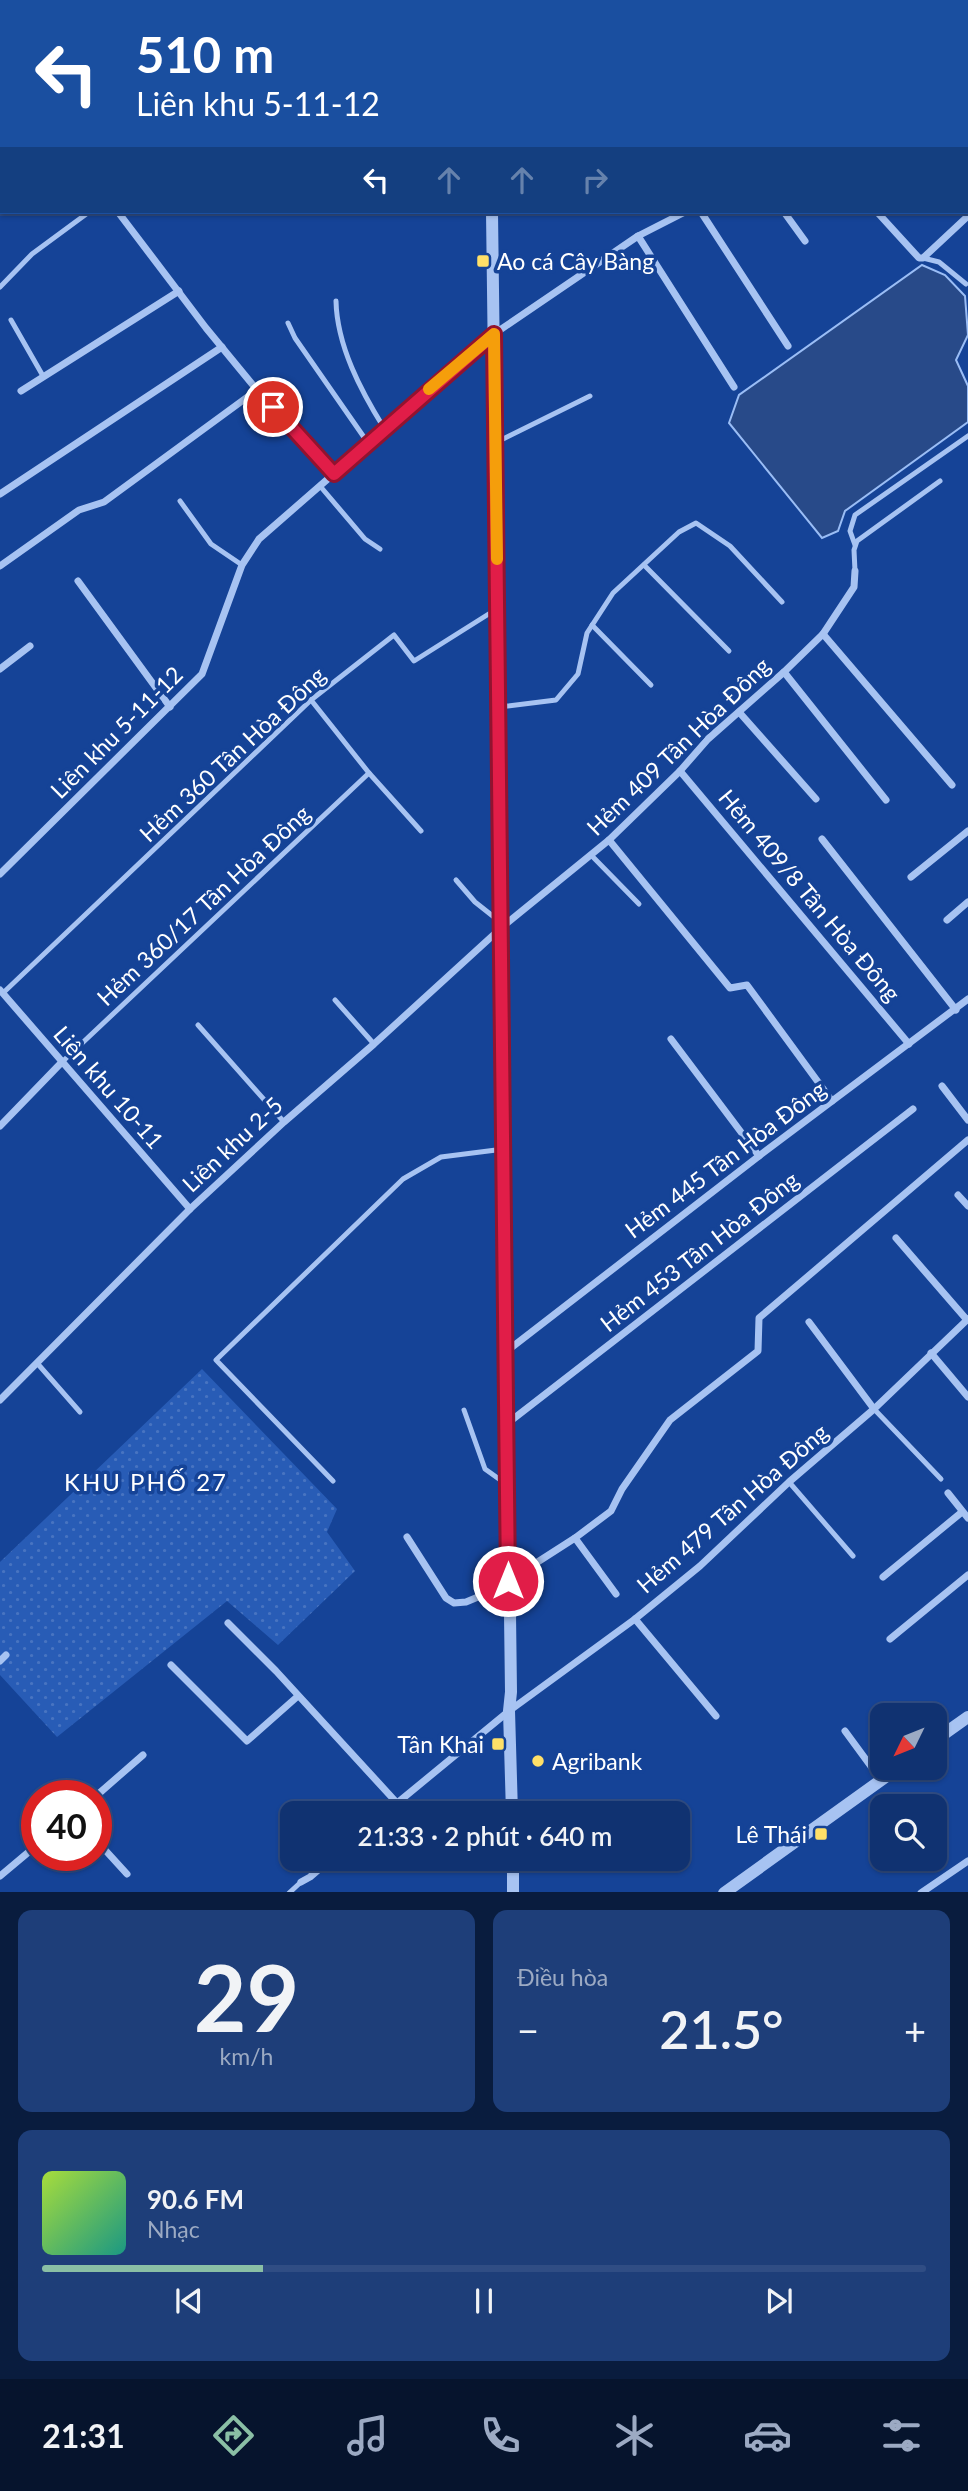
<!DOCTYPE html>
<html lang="vi">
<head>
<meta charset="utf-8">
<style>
  body { margin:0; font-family:Lato,sans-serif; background:#1e3e79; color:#f1f3f6; height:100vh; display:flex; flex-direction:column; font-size:26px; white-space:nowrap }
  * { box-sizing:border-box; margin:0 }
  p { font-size:23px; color:#9caac3 }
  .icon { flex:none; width:38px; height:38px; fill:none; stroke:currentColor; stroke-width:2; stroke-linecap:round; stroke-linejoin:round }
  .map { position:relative; height:1892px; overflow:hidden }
  .panel { display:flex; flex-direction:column; gap:18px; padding:18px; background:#091c3e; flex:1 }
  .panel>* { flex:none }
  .hud { position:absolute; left:0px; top:0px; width:970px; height:214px; box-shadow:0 2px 5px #0004,0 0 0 2px #304d84; background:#1a4fa0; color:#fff; overflow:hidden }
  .needle { width:46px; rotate:227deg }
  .tools { position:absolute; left:870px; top:1703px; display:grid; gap:14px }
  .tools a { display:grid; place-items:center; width:77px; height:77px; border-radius:14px; background:#103271; box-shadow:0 2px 5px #0004,0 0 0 2px #304d84; font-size:35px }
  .speed { position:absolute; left:21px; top:1780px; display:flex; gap:14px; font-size:35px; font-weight:700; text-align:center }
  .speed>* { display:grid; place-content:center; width:91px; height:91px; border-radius:50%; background:#103271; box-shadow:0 2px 5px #0004,0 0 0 2px #304d84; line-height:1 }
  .speed .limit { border:10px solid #d22; background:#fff; color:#111 }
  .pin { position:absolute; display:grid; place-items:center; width:60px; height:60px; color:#fff; margin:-30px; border:4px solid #fff; border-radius:50%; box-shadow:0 2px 7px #0007 }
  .me { position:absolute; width:77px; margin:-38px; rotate:0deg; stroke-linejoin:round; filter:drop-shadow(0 0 5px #0008) }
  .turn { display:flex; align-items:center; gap:24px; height:147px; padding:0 21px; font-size:32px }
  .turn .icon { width:91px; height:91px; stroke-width:2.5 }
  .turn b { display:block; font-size:49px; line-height:60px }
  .lanes { display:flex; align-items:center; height:66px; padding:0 21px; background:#0003; justify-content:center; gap:35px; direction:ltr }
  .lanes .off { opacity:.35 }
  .big { font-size:52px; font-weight:600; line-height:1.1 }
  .panel .card { flex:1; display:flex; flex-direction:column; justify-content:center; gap:10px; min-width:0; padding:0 24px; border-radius:14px; background:#1e3e79 }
  .panel .dial { align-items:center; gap:0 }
  .dial b { font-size:91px; line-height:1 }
  .song { display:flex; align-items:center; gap:21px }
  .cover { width:84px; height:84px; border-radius:10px; background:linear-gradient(135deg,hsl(80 70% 55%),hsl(170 70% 35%)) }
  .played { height:7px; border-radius:4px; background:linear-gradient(90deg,#8abfa5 25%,#304d84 25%) }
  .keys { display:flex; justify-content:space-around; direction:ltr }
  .heat { display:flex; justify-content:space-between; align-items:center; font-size:38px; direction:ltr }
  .panel .tiles { flex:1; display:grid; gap:18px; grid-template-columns:1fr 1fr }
  .card:last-child { grid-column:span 2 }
  .trip { position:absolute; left:280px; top:1801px; width:410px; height:70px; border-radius:14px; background:#103271; box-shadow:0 2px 5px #0004,0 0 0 2px #304d84; font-weight:600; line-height:70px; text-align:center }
  .tab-bar { display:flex; height:112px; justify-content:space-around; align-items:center; background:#06142d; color:#9caac3 }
  .tab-bar .icon { width:49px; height:49px }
  .tab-bar .current { color:#8abfa5 }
  .tab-bar b { font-size:32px; color:#f1f3f6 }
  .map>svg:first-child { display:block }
</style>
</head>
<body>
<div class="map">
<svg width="968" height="1893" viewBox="0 0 968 1893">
  <defs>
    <pattern id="grass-dots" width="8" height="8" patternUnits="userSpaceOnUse" patternTransform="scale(1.75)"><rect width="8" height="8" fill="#285cb6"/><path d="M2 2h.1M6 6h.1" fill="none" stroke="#4874c1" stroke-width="1.8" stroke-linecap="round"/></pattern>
  </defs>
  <rect width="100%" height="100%" fill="#154397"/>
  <polygon fill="url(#grass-dots)" points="202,1369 337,1509 327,1532 355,1571 278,1645 227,1601 57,1737 0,1675 0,1562"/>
  <polygon fill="#284a89" stroke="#9abdf5" stroke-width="2" points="922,265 945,275 965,296 968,335 956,360 968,386 968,422 845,511 838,531 822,538 729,423 739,395"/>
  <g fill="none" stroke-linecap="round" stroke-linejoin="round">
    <g stroke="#a7c3f2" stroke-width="5">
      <polyline points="313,0 314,2"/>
      <polyline points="409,0 409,2"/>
      <polyline points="623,2 623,1"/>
      <polyline points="923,258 939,262 966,284"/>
      <polyline points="0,287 32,254 89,212"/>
      <path d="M 336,301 C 337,346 361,391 384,428"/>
      <polyline points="11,320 43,376"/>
      <polyline points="288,323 295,338 368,443"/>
      <polyline points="495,443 590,396"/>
      <polyline points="320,486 365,539 380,549"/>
      <polyline points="180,501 211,544 242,565"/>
      <polyline points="855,545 850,531 855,515 968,436"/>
      <polyline points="644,565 729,651"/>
      <polyline points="855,571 854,550 857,541 940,481"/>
      <polyline points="592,625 651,685"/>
      <polyline points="311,700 369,773 421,831"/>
      <polyline points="499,707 556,700 578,674 587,633 613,593 679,532 696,523 730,546 782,602"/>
      <polyline points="591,855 639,904"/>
      <polyline points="456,880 475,902 499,921"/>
      <polyline points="3,993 311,700 394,635 414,661 495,610"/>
      <polyline points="335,1000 374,1044"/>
      <polyline points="198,1025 284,1122"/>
      <polyline points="61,1063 369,773"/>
      <polyline points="37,1363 80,1412"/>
      <polyline points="874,1409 941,1479"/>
      <polyline points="464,1410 485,1469 506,1484"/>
      <polyline points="333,1481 216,1360 403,1179 441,1157 504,1149"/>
      <polyline points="789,1482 853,1556"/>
      <polyline points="289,1893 301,1882"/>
    </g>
    <g stroke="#a7c3f2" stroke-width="7">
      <polyline points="82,2 83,0"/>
      <polyline points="715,2 717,0"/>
      <polyline points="0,37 2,39"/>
      <polyline points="0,128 2,127"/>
      <polyline points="118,212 206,328 257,390 333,473"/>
      <polyline points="701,212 788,346"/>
      <polyline points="784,212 805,241"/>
      <polyline points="877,212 919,258 923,258 968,216"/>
      <polyline points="638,236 734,387"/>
      <polyline points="21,391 179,291"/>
      <polyline points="0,494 222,347"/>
      <polyline points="0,566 79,510 104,502 257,390"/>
      <polyline points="78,581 170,707"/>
      <polyline points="823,634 952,785"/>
      <polyline points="0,669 30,646"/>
      <polyline points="784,672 886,800"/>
      <polyline points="739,712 816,799"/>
      <polyline points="680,771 909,1044"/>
      <polyline points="822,839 956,1010"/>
      <polyline points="609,840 730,988 747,985 832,1101"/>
      <polyline points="0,874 202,674 242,565 259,539 494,334 638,236 685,212"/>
      <polyline points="911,877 968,831"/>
      <polyline points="947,920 968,902"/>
      <polyline points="0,990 190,1209"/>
      <polyline points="671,1039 759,1156"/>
      <polyline points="942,1086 968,1120"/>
      <polyline points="0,1126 61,1063"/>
      <polyline points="958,1195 968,1206"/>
      <polyline points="896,1238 967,1320"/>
      <polyline points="809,1322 874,1409"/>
      <polyline points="507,1351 759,1156 968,999"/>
      <polyline points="931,1353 968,1397"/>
      <polyline points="0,1400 190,1209 284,1122 374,1044 501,928 609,840 680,771 708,739 784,672 823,634 854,587 855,571"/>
      <polyline points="508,1423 913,1109"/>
      <polyline points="948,1493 968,1518"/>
      <polyline points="407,1537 446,1598 454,1603 466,1602 478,1597 508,1581 575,1538 611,1511 622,1489 670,1420 758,1351 759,1318 968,1140"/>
      <polyline points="575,1538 616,1594"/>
      <polyline points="883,1577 962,1512"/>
      <polyline points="635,1619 716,1716"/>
      <polyline points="228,1623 276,1671 397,1803"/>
      <polyline points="890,1639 968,1575"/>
      <polyline points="0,1661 6,1655"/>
      <polyline points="171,1665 247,1741 298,1696"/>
      <polyline points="845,1731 881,1780"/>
      <polyline points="96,1796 143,1755"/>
      <polyline points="385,1813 509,1711 635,1619 700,1566 789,1482 874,1409 968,1319"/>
      <polyline points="96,1840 127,1874"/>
      <polyline points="0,1876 37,1845"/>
      <polyline points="301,1882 310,1877 332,1858"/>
      <polyline points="921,1893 968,1861"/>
    </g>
    <g stroke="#a7c3f2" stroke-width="12">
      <polyline points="490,0 490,2"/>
      <polyline points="492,212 511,1692 509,1711 512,1813"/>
      <polyline points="934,1741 968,1717"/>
      <polyline points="513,1858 513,1893"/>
      <polyline points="724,1893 898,1768"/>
    </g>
  </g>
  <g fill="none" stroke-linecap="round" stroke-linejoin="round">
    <defs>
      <polyline id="route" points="273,407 334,474 494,334 508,1581"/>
    </defs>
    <use href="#route" stroke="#92132f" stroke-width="18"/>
    <use href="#route" stroke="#e11d48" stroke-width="12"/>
    <polyline stroke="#f59e0b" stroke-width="12" points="429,389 494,334 497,559"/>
  </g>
  <g fill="#ffe068" stroke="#154397" stroke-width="2.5">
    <rect x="476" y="254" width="14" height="14" rx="3.5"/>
    <rect x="491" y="1737" width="14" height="14" rx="3.5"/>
    <circle cx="538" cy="1761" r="7"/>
    <rect x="814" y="1827" width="14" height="14" rx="3.5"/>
  </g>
  <g text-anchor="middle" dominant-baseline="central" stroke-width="7" stroke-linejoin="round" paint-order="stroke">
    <g font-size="23" fill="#fff" stroke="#154397" text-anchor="start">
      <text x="497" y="261">Ao cá Cây Bàng</text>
      <text x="484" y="1744" text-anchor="end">Tân Khai</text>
      <text x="552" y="1761">Agribank</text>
      <text x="807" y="1834" text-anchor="end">Lê Thái</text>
    </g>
    <g font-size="23" fill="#fff" stroke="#154397">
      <text transform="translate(116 732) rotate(-45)">Liên khu 5-11-12</text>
      <text transform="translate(678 746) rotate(-44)">Hẻm 409 Tân Hòa Đông</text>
      <text transform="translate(232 754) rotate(-43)">Hẻm 360 Tân Hòa Đông</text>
      <text transform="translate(810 895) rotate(50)">Hẻm 409/8 Tân Hòa Đông</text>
      <text transform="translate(203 905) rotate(-43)">Hẻm 360/17 Tân Hòa Đông</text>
      <text transform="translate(109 1087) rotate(49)">Liên khu 10-11</text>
      <text transform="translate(232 1144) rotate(-43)">Liên khu 2-5</text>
      <text transform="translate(725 1159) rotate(-37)">Hẻm 445 Tân Hòa Đông</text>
      <text transform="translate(699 1251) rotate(-38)">Hẻm 453 Tân Hòa Đông</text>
      <text transform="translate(732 1508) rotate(-41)">Hẻm 479 Tân Hòa Đông</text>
    </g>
    <g font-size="24" letter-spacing="2" fill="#fff" stroke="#154397">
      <text x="146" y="1481">KHU PHỐ 27</text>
    </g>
  </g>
</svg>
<div class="tools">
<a><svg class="needle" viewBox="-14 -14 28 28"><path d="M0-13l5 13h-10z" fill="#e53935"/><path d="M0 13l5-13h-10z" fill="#9caac3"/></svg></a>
<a><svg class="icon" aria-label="search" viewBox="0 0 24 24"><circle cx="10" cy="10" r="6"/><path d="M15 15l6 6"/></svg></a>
</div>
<div class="speed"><div class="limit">40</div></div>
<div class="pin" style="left:273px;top:407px;background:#d93025"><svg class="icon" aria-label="arrive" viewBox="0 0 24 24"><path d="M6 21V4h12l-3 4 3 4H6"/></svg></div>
<svg class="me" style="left:508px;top:1581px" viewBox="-20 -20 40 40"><circle r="17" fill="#e11d48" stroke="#fff" stroke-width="3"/><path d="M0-11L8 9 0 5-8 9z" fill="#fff"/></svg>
<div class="trip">21:33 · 2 phút · 640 m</div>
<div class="hud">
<div class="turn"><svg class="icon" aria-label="left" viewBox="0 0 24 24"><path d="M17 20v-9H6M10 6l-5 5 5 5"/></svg><div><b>510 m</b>Liên khu 5-11-12</div></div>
<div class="lanes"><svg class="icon" aria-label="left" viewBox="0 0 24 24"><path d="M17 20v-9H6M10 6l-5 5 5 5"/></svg><svg class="icon off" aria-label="ahead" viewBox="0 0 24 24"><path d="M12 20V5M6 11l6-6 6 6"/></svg><svg class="icon off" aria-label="ahead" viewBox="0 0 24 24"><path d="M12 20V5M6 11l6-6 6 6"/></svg><svg class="icon off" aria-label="right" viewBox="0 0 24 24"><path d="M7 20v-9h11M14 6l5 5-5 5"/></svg></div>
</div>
</div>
<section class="panel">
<div class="tiles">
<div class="card dial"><b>29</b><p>km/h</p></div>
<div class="card"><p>Điều hòa</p>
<div class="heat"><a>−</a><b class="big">21.5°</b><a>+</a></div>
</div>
<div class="card">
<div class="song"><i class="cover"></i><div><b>90.6 FM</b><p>Nhạc</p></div></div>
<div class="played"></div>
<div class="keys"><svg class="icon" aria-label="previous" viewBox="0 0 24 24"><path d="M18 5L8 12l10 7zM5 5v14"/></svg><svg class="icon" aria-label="pause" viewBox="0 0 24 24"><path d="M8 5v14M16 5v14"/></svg><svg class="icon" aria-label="next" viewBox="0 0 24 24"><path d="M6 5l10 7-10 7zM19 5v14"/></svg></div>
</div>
</div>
</section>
<nav class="tab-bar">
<b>21:31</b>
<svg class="icon current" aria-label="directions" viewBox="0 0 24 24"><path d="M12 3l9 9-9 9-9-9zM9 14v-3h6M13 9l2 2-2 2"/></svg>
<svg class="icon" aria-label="music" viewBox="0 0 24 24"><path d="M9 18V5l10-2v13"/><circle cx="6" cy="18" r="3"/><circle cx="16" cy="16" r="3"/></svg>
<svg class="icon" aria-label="phone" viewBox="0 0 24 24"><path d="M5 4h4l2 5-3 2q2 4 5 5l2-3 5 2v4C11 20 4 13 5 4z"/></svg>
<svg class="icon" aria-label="climate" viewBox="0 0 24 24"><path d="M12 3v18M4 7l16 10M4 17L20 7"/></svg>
<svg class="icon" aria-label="car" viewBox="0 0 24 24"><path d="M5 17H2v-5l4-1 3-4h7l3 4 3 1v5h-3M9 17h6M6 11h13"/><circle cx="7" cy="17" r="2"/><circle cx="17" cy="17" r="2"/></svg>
<svg class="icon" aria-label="filters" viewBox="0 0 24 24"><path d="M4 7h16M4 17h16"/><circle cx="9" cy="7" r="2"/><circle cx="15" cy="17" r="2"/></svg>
</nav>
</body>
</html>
